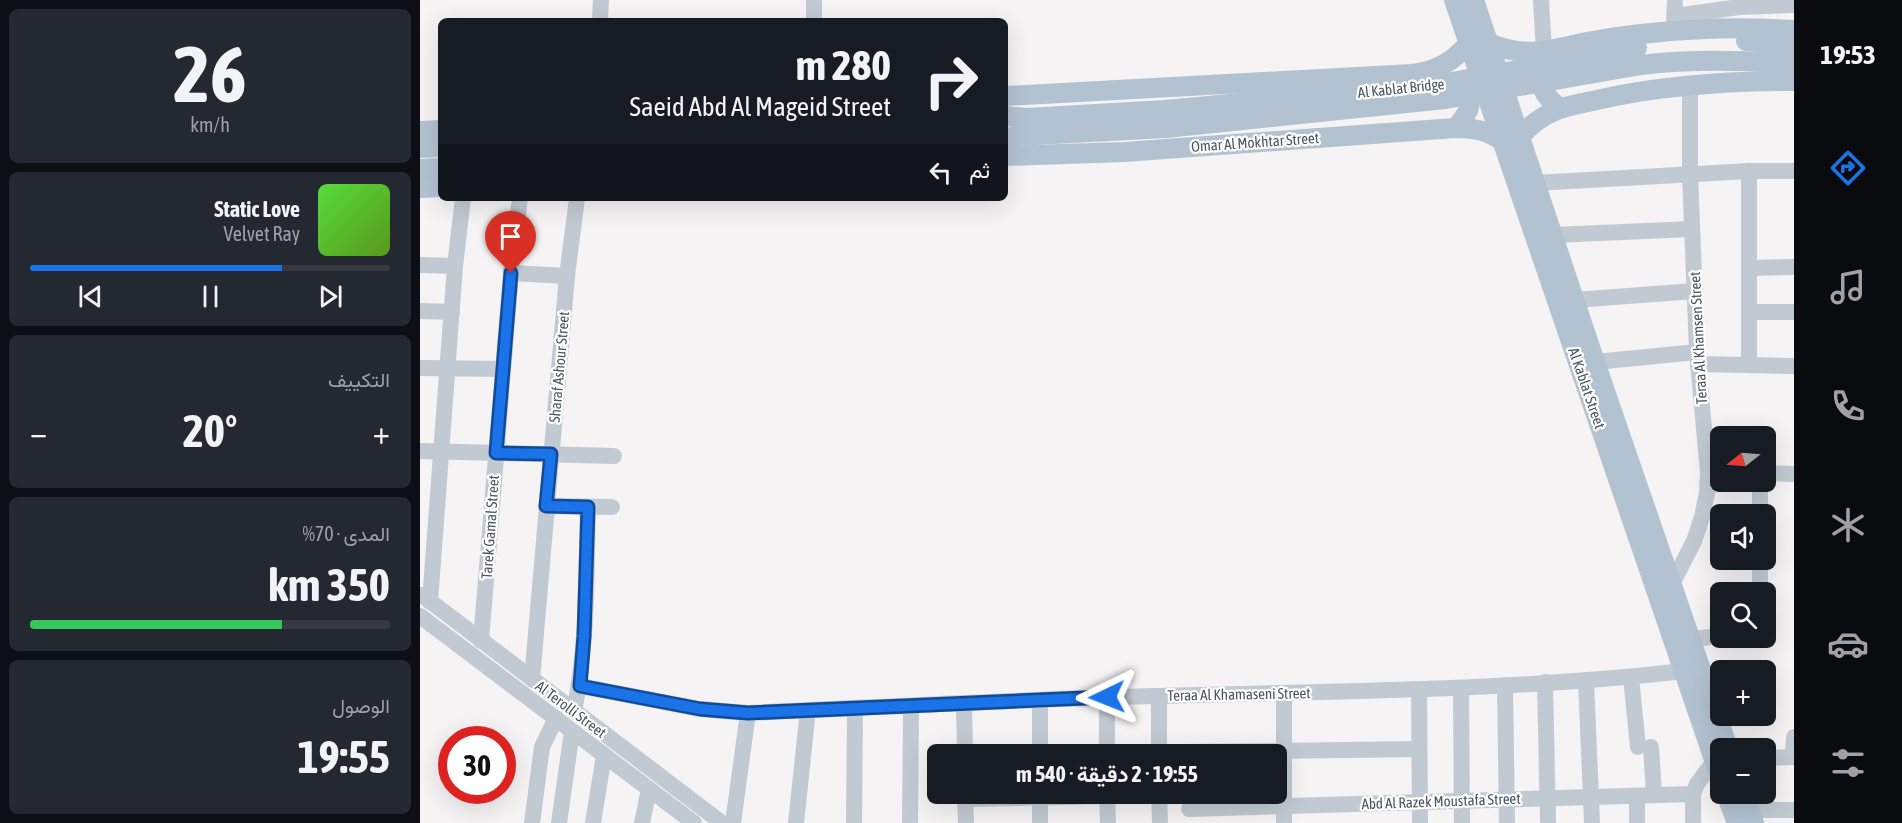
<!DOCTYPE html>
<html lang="ar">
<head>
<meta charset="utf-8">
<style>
  body { margin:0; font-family:"Asap Condensed",Vazirmatn,sans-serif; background:#242831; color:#f1f3f6; direction:rtl; height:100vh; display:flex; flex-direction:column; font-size:22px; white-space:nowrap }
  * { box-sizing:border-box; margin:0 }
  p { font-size:20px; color:#9ea1a6 }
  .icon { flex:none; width:33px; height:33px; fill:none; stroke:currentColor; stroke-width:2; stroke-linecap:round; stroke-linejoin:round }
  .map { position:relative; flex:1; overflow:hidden; direction:ltr }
  .details { display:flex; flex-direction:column; gap:9px; padding:9px; background:#0d0f14; width:420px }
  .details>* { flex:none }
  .guide { position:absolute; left:18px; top:18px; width:570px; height:183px; border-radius:9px; box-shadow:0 6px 24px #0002; direction:rtl; background:#171b24; color:#f1f3f6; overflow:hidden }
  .needle { width:39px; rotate:253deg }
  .tools { position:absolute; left:1290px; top:426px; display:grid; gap:12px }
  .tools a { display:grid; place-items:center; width:66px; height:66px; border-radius:9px; background:#171b24; box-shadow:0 6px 24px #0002; font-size:30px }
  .speed { position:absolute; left:18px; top:726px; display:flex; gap:12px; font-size:30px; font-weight:700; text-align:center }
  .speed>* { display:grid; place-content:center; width:78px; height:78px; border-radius:50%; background:#171b24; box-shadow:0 6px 24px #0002; line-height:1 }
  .speed .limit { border:9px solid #d22; background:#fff; color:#111 }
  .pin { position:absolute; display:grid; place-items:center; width:51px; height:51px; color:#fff; margin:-62px -26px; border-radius:50% 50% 50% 0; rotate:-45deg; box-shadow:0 0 6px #0007 }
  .pin .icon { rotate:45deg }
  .me { position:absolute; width:66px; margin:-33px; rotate:268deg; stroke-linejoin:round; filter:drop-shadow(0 0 4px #0008) }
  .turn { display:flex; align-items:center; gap:21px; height:126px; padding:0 18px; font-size:27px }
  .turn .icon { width:78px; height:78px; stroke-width:2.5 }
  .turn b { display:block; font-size:42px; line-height:51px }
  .then { display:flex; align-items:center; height:57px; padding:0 18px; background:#0003; gap:12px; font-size:22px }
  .big { font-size:45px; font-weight:700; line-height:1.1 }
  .details .widget { flex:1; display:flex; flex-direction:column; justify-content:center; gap:9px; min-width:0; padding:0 21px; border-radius:9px; background:#242831 }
  .details .dial { align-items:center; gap:0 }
  .dial b { font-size:78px; line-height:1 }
  .song { display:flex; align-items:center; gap:18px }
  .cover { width:72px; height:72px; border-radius:9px; background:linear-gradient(135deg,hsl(110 70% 55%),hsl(90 70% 35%)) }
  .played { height:6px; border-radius:3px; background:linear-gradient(90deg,#1a73e8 70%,#363941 70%) }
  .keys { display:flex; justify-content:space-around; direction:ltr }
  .heat { display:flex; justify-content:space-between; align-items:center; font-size:33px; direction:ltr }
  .charge { height:9px; border-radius:4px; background:linear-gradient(90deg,#34c759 70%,#363941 0) }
  .trip { position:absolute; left:507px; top:744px; width:360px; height:60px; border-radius:9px; background:#171b24; box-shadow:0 6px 24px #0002; font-weight:700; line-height:60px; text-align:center; direction:rtl }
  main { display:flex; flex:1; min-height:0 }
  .dock { display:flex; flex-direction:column; width:108px; justify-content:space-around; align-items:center; background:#090b0e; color:#9ea1a6 }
  .dock .icon { width:42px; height:42px }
  .dock .on { color:#1a73e8 }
  .dock b { font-size:27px; color:#f1f3f6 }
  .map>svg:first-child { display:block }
</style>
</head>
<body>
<main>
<nav class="dock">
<b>19:53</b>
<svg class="icon on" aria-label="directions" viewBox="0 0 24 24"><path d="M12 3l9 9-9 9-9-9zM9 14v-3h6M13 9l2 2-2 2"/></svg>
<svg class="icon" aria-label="music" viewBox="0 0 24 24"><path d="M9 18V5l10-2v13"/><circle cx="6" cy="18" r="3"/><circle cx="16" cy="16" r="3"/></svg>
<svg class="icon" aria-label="phone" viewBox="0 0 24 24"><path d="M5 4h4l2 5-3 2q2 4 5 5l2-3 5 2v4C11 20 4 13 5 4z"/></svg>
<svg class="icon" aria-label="climate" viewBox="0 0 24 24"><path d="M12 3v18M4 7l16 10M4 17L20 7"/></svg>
<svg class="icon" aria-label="car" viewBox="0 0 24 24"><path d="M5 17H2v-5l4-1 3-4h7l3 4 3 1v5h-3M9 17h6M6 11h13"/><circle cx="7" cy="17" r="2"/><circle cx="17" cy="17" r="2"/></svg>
<svg class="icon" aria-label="filters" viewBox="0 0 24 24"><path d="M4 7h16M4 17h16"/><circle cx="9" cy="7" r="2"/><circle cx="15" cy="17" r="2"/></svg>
</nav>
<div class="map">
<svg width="1374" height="823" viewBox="0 0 1374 823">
  <rect width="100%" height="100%" fill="#f5f3f3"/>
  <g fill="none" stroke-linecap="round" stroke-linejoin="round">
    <g stroke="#c1cad2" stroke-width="16">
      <polyline points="394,0 394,21"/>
      <polyline points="1121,0 1124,52"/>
      <polyline points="1255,16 1319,7 1374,5"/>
      <polyline points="180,21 181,0"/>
      <polyline points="1254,26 1255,0"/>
      <polyline points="1115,183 1329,171 1374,171"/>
      <polyline points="1133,235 1272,229"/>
      <polyline points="0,265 35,266"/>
      <polyline points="1329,268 1374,267"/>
      <polyline points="91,273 147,276"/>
      <polyline points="1154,300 1275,291"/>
      <polyline points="0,311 32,312"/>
      <polyline points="1329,312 1374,312"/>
      <polyline points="1175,362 1277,352"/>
      <polyline points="1278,364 1374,366"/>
      <polyline points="1329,364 1329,171"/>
      <polyline points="0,368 83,369"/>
      <polyline points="0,451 194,456"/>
      <polyline points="1346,473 1374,474"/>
      <polyline points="126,506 192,507"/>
      <polyline points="1340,514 1340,482"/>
      <polyline points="1252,584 1274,541 1282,517 1287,493 1288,472 1277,352 1270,174 1270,85"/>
      <polyline points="1340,592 1340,560"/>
      <polyline points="2,595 302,823"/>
      <polyline points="10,602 35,266 43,198"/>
      <polyline points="0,616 274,823"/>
      <polyline points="1272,639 1300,636"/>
      <polyline points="61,641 91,273 100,198"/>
      <polyline points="1211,677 1218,747"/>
      <polyline points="112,679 147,276 157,198"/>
      <polyline points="1166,680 1172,823"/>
      <polyline points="1125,682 1128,823"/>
      <polyline points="1085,685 1087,823"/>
      <path d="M 160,686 L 280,709 L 328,713 C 464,707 601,699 737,696 C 913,691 1089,691 1264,671"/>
      <polyline points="1041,688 1042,823"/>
      <polyline points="999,690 1000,823"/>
      <polyline points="864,694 864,823"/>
      <polyline points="739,696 739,754"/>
      <polyline points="687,697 687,754"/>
      <polyline points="544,703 545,754"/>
      <path d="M 154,711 C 168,645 166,575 168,507"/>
      <polyline points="1231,747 1234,795"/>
      <polyline points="766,752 999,749"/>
      <polyline points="620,754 620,700"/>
      <polyline points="1373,757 1374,737"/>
      <polyline points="1346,758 1374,757"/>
      <polyline points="545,794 546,823"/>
      <polyline points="687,794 688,823"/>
      <polyline points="739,794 740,823"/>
      <polyline points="546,799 687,796"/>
      <polyline points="769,809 1273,794"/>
      <polyline points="1329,810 1374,810"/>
      <polyline points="112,823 122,747 136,718"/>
      <polyline points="139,823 152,731"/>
      <polyline points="173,823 184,755"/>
      <polyline points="222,823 229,789"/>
      <polyline points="313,823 328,713"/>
      <polyline points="376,823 388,710"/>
      <polyline points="434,823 435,708"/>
      <polyline points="490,823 491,706"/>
      <polyline points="620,823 620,794"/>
      <polyline points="1217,823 1217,796"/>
      <polyline points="1273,823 1273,794 1277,784 1295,760"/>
    </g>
    <g stroke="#b3c2d1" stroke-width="20">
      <polyline points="1034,0 1300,777"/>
      <polyline points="1054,0 1175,362 1308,748"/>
      <polyline points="1326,41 1374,45"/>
      <path d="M 1069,43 C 1105,59 1131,50 1167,42 C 1188,38 1210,35 1231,33 C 1279,28 1326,27 1374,30"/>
      <path d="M 1221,65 C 1272,59 1322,60 1374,64"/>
      <path d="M 1120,66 C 1118,84 1125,98 1140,108"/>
      <path d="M 585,96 L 992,74 C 1016,71 1033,62 1049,43"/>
      <polyline points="585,116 607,118 745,110 1021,84"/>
      <path d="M 1035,128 C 1051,112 1055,100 1042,81"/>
      <polyline points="0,131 21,130"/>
      <path d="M 1100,137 C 1110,125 1122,116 1137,110 C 1149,105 1164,103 1177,100 C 1242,85 1308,81 1374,81"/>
      <polyline points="585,138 597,136 746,128 1025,99"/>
      <polyline points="0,148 21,147"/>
      <path d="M 585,156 L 704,152 L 1035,128 C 1053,128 1067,130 1082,141"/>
      <polyline points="0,169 21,168"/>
      <polyline points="0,188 21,187"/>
      <polyline points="1306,794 1317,823"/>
      <polyline points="1324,794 1334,823"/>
    </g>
    <g stroke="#b3c2d1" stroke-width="20">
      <polyline points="1021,84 1217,48"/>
      <polyline points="1025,99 1221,65"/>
    </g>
  </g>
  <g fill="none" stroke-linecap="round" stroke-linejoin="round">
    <defs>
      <polyline id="route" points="91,273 76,453 131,454 126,506 168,507 164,636 160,686 280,709 328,713 687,697"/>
    </defs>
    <use href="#route" stroke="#114b97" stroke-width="15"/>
    <use href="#route" stroke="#1a73e8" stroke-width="10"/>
  </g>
  <g text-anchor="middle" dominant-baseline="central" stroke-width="4.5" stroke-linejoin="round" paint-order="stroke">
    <g font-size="15" fill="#4a5661" stroke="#fff">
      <text transform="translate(981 88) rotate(-6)">Al Kablat Bridge</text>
      <text transform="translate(835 142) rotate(-4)">Omar Al Mokhtar Street</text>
      <text transform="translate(1278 338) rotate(-93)">Teraa Al Khamsen Street</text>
      <text transform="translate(139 367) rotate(-85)">Sharaf Ashour Street</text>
      <text transform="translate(1167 388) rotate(71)">Al Kablat Street</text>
      <text transform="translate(70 527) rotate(-86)">Tarek Gamal Street</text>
      <text transform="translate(819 694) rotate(-1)">Teraa Al Khamaseni Street</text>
      <text transform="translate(151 709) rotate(37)">Al Terolli Street</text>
      <text transform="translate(1021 801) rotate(-2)">Abd Al Razek Moustafa Street</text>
    </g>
  </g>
</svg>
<div class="tools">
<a><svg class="needle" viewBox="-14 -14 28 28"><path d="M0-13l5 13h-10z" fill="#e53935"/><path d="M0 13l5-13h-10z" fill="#9ea1a6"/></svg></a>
<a><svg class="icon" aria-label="sound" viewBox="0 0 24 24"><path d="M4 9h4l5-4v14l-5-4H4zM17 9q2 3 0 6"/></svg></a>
<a><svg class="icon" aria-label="search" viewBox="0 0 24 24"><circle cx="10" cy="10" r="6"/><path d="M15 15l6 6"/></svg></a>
<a>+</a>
<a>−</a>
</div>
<div class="speed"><div class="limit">30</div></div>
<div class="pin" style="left:91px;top:273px;background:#d93025"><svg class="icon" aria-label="arrive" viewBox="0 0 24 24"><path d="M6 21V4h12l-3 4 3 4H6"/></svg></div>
<svg class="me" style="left:687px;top:697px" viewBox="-20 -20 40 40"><path d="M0-17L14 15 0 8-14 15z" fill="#1a73e8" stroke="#fff" stroke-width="4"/></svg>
<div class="trip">19:55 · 2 دقيقة · 540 m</div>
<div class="guide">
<div class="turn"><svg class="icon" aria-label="right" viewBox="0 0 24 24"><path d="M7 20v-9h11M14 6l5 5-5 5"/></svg><div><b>280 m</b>Saeid Abd Al Mageid Street</div></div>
<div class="then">ثم<svg class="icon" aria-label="left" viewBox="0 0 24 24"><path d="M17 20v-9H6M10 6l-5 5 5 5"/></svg></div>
</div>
</div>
<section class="details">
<div class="widget dial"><b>26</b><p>km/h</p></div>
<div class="widget">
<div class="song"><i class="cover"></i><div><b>Static Love</b><p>Velvet Ray</p></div></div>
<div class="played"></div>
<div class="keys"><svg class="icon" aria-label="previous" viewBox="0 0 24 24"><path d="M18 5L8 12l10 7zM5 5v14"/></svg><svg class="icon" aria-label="pause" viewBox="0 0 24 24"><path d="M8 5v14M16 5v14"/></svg><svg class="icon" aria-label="next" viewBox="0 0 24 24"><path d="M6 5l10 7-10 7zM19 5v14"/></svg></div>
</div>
<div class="widget"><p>التكييف</p>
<div class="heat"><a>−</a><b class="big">20°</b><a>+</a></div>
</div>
<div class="widget"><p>المدى · 70%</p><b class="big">350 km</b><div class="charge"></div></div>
<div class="widget"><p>الوصول</p><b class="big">19:55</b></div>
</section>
</main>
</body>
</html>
